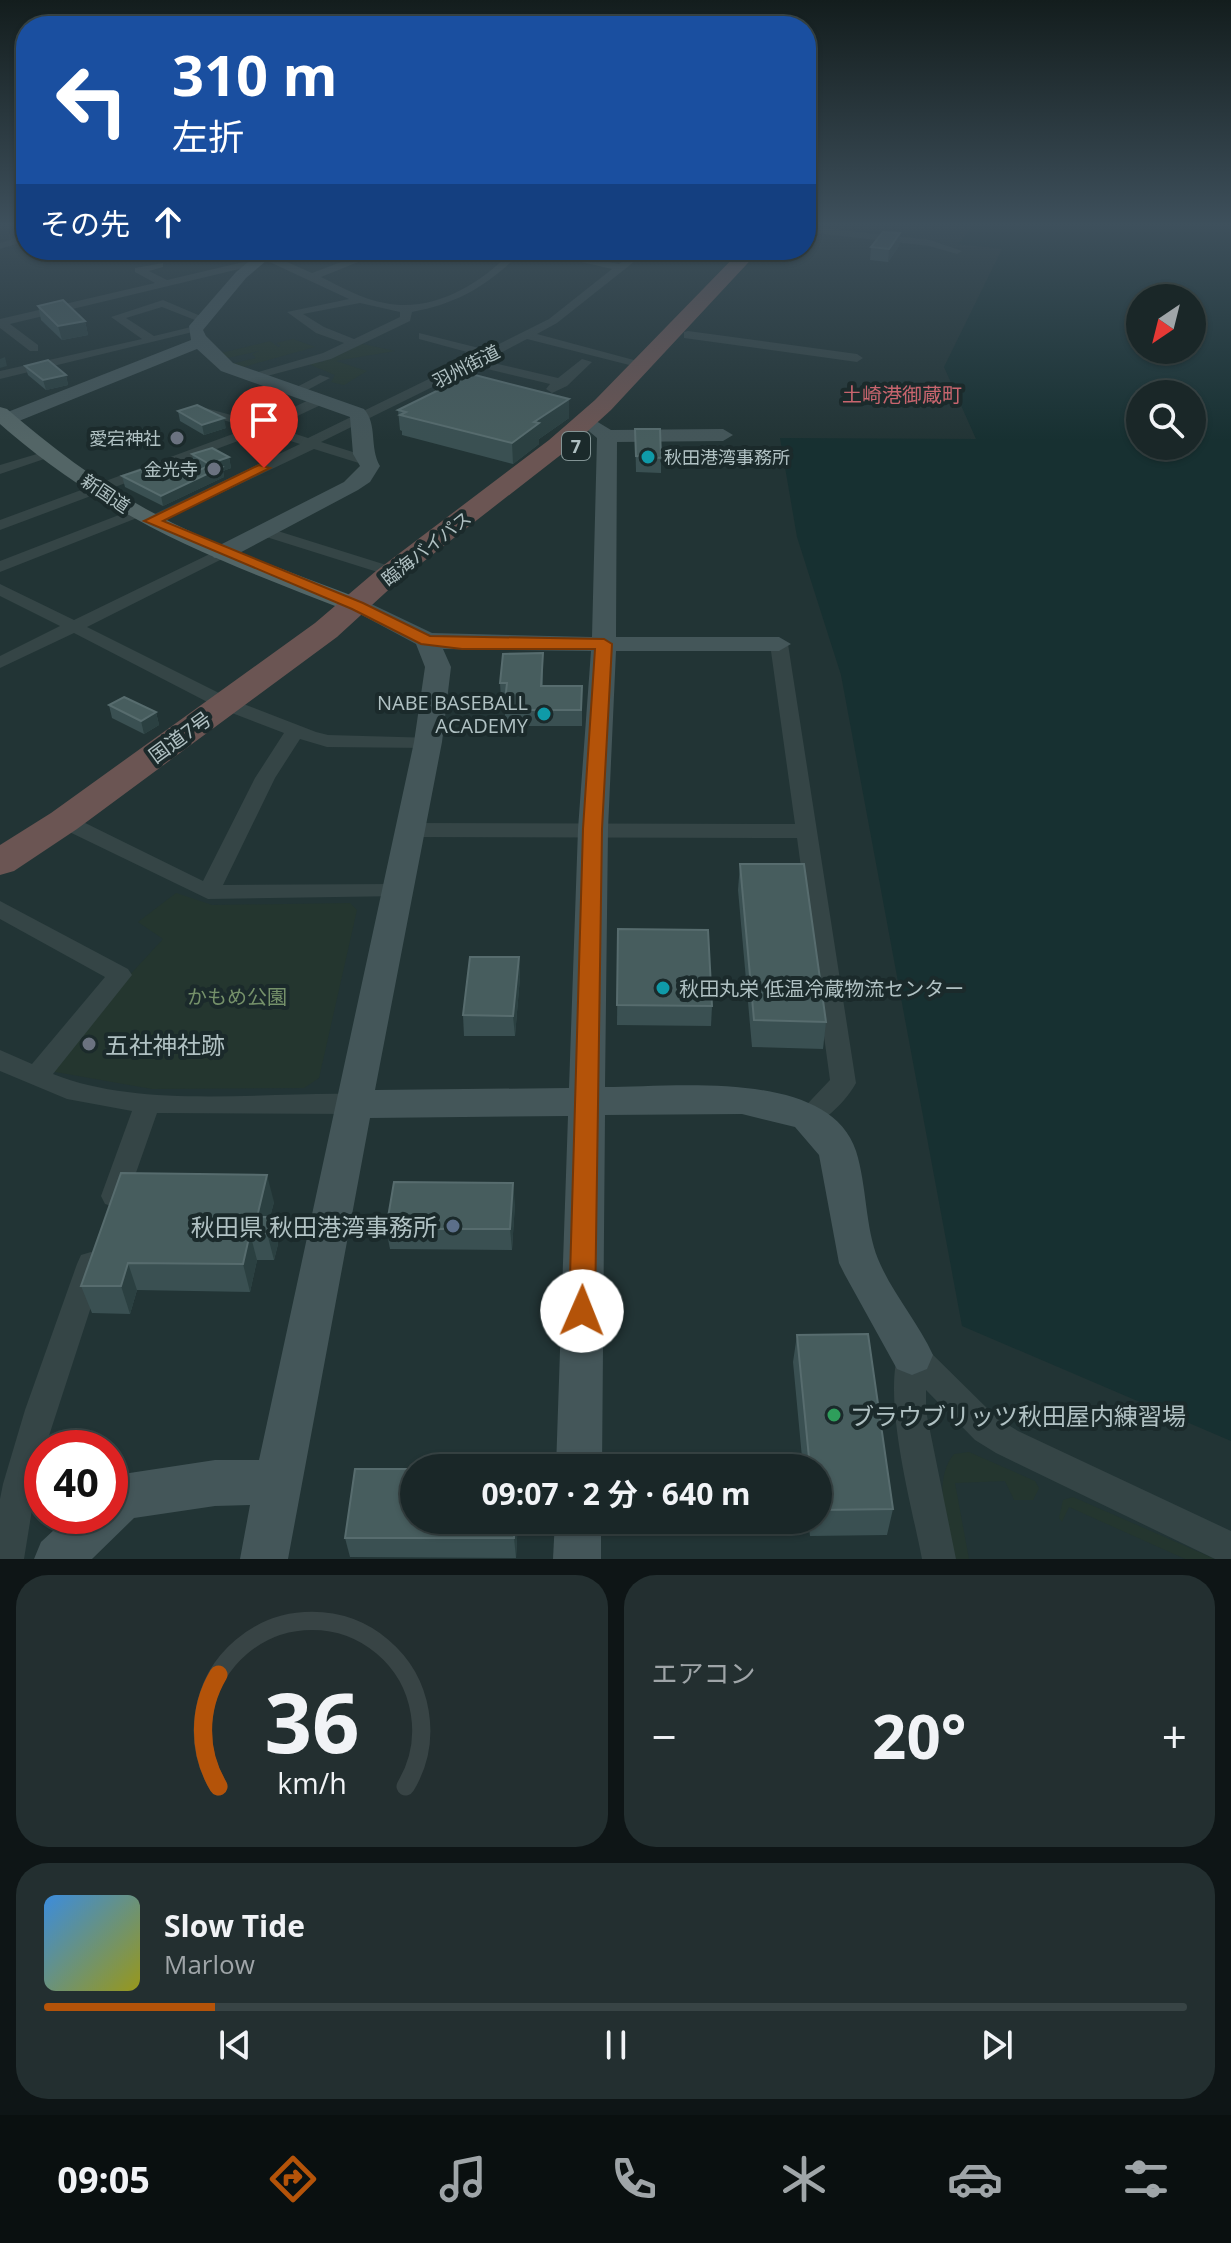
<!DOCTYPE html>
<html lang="ja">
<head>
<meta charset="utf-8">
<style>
  body { margin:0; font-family:"Open Sans","Noto Sans JP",sans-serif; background:#232f30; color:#f1f3f6; height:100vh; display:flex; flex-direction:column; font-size:30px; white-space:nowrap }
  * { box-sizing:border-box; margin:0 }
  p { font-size:26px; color:#9fa5a8 }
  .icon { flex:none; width:44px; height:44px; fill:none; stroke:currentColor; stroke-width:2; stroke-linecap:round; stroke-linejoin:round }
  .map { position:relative; height:1559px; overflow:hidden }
  .drawer { display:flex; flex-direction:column; gap:16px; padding:16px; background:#0e1516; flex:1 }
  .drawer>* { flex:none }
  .guide { position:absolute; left:16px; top:16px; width:800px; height:244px; border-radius:32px; box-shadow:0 2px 6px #0004,0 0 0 2px #384445; background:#1a4fa0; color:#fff; overflow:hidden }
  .needle { width:52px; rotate:215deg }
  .tools { position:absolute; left:1126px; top:284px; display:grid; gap:16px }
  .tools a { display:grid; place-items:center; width:80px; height:80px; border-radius:50%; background:#1a2728; box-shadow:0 2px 6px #0004,0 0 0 2px #384445; font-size:40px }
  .speed { position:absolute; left:24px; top:1430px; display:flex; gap:16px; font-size:40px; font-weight:700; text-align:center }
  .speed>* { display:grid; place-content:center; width:104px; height:104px; border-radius:50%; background:#1a2728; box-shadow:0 2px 6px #0004,0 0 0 2px #384445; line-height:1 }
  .speed .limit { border:12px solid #d22; background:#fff; color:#111 }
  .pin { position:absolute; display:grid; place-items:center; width:68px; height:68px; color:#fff; margin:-82px -34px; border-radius:50% 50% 50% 0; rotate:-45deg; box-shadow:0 0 8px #0007 }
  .pin .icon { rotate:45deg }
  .me { position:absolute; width:88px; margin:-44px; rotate:1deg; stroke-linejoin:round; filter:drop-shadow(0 0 6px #0008) }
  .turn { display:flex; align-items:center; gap:28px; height:168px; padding:0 24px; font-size:36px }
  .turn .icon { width:104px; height:104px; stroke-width:2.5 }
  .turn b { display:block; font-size:56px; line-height:68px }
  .then { display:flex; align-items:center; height:76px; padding:0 24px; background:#0003; gap:16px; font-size:30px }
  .big { font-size:60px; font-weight:700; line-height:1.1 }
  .drawer .widget { flex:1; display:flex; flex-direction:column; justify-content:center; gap:12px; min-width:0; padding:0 28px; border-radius:32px; background:#232f30 }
  .drawer .dial { align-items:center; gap:0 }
  .dial svg { height:208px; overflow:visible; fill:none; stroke:#384445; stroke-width:7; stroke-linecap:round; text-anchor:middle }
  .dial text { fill:#f1f3f6; stroke:none }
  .song { display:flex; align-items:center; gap:24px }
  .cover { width:96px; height:96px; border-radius:12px; background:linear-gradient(135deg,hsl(210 70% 55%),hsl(60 70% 35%)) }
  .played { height:8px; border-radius:4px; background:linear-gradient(90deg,#b45309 15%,#384445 15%) }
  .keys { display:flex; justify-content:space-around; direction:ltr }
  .heat { display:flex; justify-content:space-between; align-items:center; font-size:44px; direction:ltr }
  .drawer .tiles { flex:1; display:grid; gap:16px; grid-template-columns:1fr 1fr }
  .widget:last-child { grid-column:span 2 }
  .trip { position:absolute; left:400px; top:1454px; width:432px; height:80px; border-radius:40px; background:#1a2728; box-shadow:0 2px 6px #0004,0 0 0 2px #384445; font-weight:700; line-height:80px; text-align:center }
  .tabs { display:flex; height:128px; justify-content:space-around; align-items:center; background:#0a1010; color:#9fa5a8 }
  .tabs .icon { width:56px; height:56px }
  .tabs .selected { color:#b45309 }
  .tabs b { font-size:36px; color:#f1f3f6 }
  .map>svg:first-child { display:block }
</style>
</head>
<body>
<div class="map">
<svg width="1231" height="1559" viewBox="0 0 1231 1559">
  <rect width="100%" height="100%" fill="#223435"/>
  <g fill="#24362f">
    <polygon points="293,339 315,347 240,368 231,364 256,358 252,354 259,351 223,359 217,354 270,341 278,347 281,346 276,343"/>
    <polygon points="358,343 395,351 336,361 367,371 344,385 331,382 335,375 306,363 322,362"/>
    <polygon points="176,893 212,905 350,903 357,910 319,1078 304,1088 152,1089 50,1071 101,1006 163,939 138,922"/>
    <path d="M 969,1452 L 1035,1481 L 1039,1488 L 1033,1500 L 1014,1500 L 1005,1481 L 955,1483 L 969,1559 L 953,1559 C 947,1528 932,1480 954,1454 Z"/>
    <polygon points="1073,1497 1215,1559 1185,1559 1069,1507 1062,1522 1059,1518 1063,1500"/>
  </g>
  <path fill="#173031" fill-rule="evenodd" d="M 975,223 L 1231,223 L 1231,1441 L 962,1326 L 841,675 L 797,537 L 780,438 L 976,439 L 944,367 L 1002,249 L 958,244 ZM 1140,298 L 1192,298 L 1192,350 L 1140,350 ZM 1140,394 L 1192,394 L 1192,446 L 1140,446 Z"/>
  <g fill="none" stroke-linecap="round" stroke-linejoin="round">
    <g fill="#354546" fill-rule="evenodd">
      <polygon points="806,226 930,240 962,251 957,254 929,246 806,232"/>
      <polygon points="26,235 26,241 0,249 0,243"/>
      <path d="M 373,250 L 388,250 L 321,277 C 341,287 362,299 385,303 C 432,313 482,284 512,250 L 524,250 C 489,284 461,303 412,312 L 410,321 L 331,359 L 248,381 L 248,375 L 323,353 L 344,343 L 316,333 L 287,312 L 349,299 L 261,258 L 261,254 L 269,254 L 312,273 ZM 360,303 L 400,312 L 400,317 L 354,339 L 324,327 L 303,314 Z"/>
      <polygon points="529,250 549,250 619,264 637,250 649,250 557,323 537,334 645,363 645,369 527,339 485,361 558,378 582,359 592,362 567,386 552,393 546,389 550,384 475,366 321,442 372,458 372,464 362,464 314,449 156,524 146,524 146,518 300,444 262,432 0,530 0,520 249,428 198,412 198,406 261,423 315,397 325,397 325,403 274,427 308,438 478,355 419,339 419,333 487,350 549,319 612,269"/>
      <polygon points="252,260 256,261 256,265 10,324 38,345 38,351 30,351 0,328 0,319 155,283 135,272 135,268 163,263 163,267 149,271 167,280"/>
      <polygon points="163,300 210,320 200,322 162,307 126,318 154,336 195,326 201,330 0,379 0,371 142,339 111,317"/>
      <polygon points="688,331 857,354 863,358 857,362 684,338 684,332"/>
      <polygon points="320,375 330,378 298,395 287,392"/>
      <polygon points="47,451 59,454 0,474 0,465"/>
      <polygon points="137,508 145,513 142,516 0,572 0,561"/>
      <polygon points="265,527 399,569 401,572 393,577 387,575 260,535 257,532"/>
      <polygon points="222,548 230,553 228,556 87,627 233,700 316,732 328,735 435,738 438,742 435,746 428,748 327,747 300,739 275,778 223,885 395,884 403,886 406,891 403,896 208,899 57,826 54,821 57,816 71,816 203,881 255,778 284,733 219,708 74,633 0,668 0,656 60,626 0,596 0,584 74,620"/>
      <path d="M 779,639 L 788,644 L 856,1083 C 846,1101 819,1131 799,1124 L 795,1117 L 830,1080 L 797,838 L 410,837 L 400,830 L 410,823 L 795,824 L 770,644 Z"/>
      <path d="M 0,901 L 128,969 L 132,975 L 53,1074 C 141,1109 260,1092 353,1094 L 362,1097 L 366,1104 L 362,1111 L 353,1114 L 157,1113 L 125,1204 L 115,1207 L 105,1204 L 101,1196 L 132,1111 L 67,1099 L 0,1071 L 0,1050 L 32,1064 L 105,977 L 0,919 Z"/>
      <polygon points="91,1252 101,1255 105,1264 45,1448 42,1448 24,1559 0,1559 0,1499 3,1484 25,1410 77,1264 81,1255"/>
      <path d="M 912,1341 L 923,1345 L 997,1418 L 1018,1431 L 1231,1531 L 1231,1559 L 1215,1559 L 996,1453 L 975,1440 L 926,1390 L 926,1411 L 956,1559 L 922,1559 C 912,1506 880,1393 901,1345 Z"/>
    </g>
    <g fill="#445659" fill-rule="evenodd">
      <path d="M 263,250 L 279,250 L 246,278 L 203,330 L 206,336 L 233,363 L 364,409 C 378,425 369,447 380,466 L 370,482 L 358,490 L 230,558 L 214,558 L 211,553 L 214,548 L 344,482 L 360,466 L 353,454 L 350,417 L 221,371 L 197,349 L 14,423 L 0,422 L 0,415 L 191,340 L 189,326 L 236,272 Z"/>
      <path d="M 586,415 L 611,430 L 723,429 L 733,435 L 723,441 L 617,442 L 616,637 L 779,637 L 791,644 L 779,651 L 616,651 L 608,829 L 605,1087 C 673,1087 829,1068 856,1151 C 867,1186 865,1226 878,1259 C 892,1293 918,1322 933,1355 L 927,1369 L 912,1375 L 897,1369 L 845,1275 L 839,1263 L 819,1155 L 795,1127 L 742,1114 L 605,1115 L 602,1468 L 556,1468 L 568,1116 L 370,1118 L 288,1559 L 240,1559 L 250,1505 L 215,1506 L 134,1518 L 92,1559 L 34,1559 L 41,1542 L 69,1516 L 110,1516 L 110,1479 L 123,1474 L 215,1460 L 259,1460 L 414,742 L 425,667 L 416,644 L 345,606 L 349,601 L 365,601 L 432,633 L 592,637 L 597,438 L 577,421 ZM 443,649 L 591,651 L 578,829 L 569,1088 L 375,1090 L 442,742 L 451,667 Z"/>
      <polygon points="555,1520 601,1520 601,1559 553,1559"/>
    </g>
    <path fill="#536566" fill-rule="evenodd" d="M 0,407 L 7,409 C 50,446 96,481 146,509 C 215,547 292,572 366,601 L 370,606 L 366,611 L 348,611 C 217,560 118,524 8,431 L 0,424 Z"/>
    <polygon fill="#6b5553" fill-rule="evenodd" points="741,250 760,250 611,410 567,450 396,583 337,637 77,829 14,871 0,875 0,845 51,813 315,623 376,571 549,440 595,400"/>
  </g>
  <g fill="#3a5052">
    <polygon points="900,233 899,246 888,262 870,260 871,247"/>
    <polygon points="38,306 85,321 88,335 62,340 41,320"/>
    <polygon points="25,366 66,375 68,385 46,390 28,375"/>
    <polygon points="398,410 569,418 539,439 539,444 513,464 402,435 402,431 400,430"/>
    <polygon points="178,411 226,428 204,435 180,421"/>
    <polygon points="635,429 661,458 661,473 636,472"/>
    <polygon points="192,454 229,457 231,468 223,471 224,477 163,506 125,487 122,476 179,479 201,469 194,465"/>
    <polygon points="543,653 543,686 582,686 582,726 505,726 505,699 501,699 500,683"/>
    <polygon points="109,705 156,712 159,725 144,734 112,718"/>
    <polygon points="740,864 826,1022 823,1049 752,1047 738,890"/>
    <polygon points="618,929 712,1006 711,1026 617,1025"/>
    <polygon points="519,957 520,977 515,1036 464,1036 463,1015"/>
    <polygon points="121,1173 274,1202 270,1217 278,1244 274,1260 257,1260 250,1292 137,1290 130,1314 92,1313 81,1286"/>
    <polygon points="515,1203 512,1250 390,1249 386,1229"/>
    <polygon points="797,1335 893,1509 887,1535 810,1536 808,1520 818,1520 818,1468 803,1468 793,1362"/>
    <polygon points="414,1520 518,1520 516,1558 350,1557 345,1538"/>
  </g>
  <g fill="#2b4041">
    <polygon points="900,233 899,246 888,262 889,249"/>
    <polygon points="85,321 88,335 62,340 58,326"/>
    <polygon points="5,357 7,366 0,368 0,359"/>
    <polygon points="66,375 68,385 46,390 43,380"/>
    <polygon points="569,399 569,418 539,439 539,444 513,464 512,443 534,422"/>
    <polygon points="224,418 226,428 204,435 202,425"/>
    <polygon points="229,457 231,468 223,471 224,477 163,506 161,496 210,473 209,464"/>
    <polygon points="156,712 159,725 144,734 141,721"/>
    <polygon points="519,957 520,977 515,1036 513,1016"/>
    <polygon points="267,1175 274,1202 266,1233 257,1217"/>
    <polygon points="513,1183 515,1203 512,1250 510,1229"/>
    <polygon points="271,1217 278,1244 274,1260 267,1233"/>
    <polygon points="250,1233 257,1260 250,1292 243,1264"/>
    <polygon points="128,1263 137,1290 130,1314 121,1286"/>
    <polygon points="515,1520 518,1520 516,1558 514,1538"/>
  </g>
  <g fill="#475d5e" stroke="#576c6e" stroke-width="2">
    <polygon points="883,232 900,233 889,249 871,247"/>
    <polygon points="63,300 85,321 58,326 38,306"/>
    <polygon points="48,360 66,375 43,380 25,366"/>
    <polygon points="471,374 569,399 534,422 539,423 512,443 400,415 406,412 398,410"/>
    <polygon points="197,405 224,418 202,425 178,411"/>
    <polygon points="635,429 660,429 661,458 636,456"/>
    <polygon points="212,448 229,457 209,464 192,454"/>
    <polygon points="213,464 222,467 161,496 122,476 146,468 179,479"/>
    <polygon points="543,653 541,686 582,686 581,710 504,710 507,683 500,683 503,654"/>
    <polygon points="124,697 156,712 141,721 109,705"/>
    <polygon points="740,864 804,864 826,1022 754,1020"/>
    <polygon points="618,929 708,930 712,1006 617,1005"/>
    <polygon points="470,957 519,957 513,1016 463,1015"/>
    <polygon points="121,1173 267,1175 257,1217 271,1217 267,1233 250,1233 243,1264 128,1263 121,1286 81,1286"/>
    <polygon points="394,1182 513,1183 510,1229 386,1229"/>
    <polygon points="868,1334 893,1509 818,1510 818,1468 810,1468 797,1335"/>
    <polygon points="355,1469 414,1469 414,1520 515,1520 514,1538 345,1538"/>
  </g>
  <linearGradient id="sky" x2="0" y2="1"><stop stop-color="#131d1d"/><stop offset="0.51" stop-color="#3e505c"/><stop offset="1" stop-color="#3e505c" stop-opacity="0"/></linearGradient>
  <rect width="1231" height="441" fill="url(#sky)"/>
  <polygon fill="#b45309" stroke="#753606" stroke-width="2" points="259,465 270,468 163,521 363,603 430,636 604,639 612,644 602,829 595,1311 592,1319 582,1323 572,1319 569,1311 583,829 595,649 462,649 421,644 352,609 144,521"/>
  <g fill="#6b7280" stroke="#1b2a2b" stroke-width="3">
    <circle cx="177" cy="438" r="8"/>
    <circle cx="214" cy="469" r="8"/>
    <circle cx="89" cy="1044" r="8"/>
  </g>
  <g fill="#0f9aa8" stroke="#1b2a2b" stroke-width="3">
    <circle cx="648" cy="457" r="8"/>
    <circle cx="544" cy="714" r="8"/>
    <circle cx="663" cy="988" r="8"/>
  </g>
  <circle fill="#5c6f8a" stroke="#1b2a2b" stroke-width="3" cx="453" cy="1226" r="8"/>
  <circle fill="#2e9e5b" stroke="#1b2a2b" stroke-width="3" cx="834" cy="1415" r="8"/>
  <g text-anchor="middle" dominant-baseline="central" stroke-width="8" stroke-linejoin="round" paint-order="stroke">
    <g font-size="18" fill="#b0c1c3" stroke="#1b2a2b">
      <text transform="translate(466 366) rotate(-27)">羽州街道</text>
      <text transform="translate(106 493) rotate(34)">新国道</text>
      <text transform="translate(426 548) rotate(-38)">臨海バイパス</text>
    </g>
    <g font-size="18" fill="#b0c1c3" stroke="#1b2a2b" text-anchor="end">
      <text x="161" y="438">愛宕神社</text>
      <text x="664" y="457" text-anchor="start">秋田港湾事務所</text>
      <text x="198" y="469">金光寺</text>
    </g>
    <rect fill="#1b2a2b" stroke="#839495" stroke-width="2" x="562" y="432" width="28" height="28" rx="6"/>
    <g font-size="18" font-weight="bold" fill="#b0c1c3">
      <text x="576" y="446">7</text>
    </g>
    <g font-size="20" fill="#c8656e" stroke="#1b2a2b">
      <text x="902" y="394">土崎港御蔵町</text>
    </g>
    <g font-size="20" fill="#b0c1c3" stroke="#1b2a2b" text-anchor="end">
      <text x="528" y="702">NABE BASEBALL<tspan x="528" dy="23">ACADEMY</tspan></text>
      <text x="679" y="988" text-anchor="start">秋田丸栄 低温冷蔵物流センター</text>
    </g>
    <g font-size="20" fill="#b0c1c3" stroke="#1b2a2b">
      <text transform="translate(180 737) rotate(-36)">国道7号</text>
    </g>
    <g font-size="20" fill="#75916a" stroke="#1b2a2b">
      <text x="237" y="996">かもめ公園</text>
    </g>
    <g font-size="24" fill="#b0c1c3" stroke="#1b2a2b" text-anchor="start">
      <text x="105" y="1044">五社神社跡</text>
      <text x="437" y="1226" text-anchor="end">秋田県 秋田港湾事務所</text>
      <text x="850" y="1415">ブラウブリッツ秋田屋内練習場</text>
    </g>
  </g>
</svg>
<div class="tools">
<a><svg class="needle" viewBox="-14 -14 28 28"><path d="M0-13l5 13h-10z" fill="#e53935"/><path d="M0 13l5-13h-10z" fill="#9fa5a8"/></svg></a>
<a><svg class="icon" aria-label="search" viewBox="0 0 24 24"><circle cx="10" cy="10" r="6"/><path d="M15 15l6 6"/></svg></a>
</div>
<div class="speed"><div class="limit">40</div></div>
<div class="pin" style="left:264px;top:468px;background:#d93025"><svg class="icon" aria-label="arrive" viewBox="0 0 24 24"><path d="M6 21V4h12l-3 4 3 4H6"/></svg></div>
<svg class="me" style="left:582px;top:1311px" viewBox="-20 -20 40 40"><circle r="19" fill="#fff"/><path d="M0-13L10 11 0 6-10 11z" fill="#b45309"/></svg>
<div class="trip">09:07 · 2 分 · 640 m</div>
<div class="guide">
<div class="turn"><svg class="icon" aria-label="left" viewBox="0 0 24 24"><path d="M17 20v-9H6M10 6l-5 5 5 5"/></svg><div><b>310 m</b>左折</div></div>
<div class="then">その先<svg class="icon" aria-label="ahead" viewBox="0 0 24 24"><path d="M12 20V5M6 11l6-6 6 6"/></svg></div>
</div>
</div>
<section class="drawer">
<div class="tiles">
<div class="widget dial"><svg viewBox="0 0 100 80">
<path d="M14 69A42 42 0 1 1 86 69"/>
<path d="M14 69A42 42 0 0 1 14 26" stroke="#b45309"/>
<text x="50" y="56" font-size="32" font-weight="700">36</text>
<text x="50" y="72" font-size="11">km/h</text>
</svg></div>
<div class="widget"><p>エアコン</p>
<div class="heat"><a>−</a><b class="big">20°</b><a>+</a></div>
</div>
<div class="widget">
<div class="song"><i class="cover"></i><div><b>Slow Tide</b><p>Marlow</p></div></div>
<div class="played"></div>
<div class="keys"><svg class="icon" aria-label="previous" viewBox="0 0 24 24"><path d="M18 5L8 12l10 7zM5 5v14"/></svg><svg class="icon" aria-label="pause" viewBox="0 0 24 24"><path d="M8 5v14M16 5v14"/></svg><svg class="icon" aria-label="next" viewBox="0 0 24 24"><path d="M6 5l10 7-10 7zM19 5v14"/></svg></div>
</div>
</div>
</section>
<nav class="tabs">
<b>09:05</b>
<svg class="icon selected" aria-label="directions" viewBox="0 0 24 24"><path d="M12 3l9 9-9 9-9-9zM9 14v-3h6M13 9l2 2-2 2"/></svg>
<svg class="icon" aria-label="music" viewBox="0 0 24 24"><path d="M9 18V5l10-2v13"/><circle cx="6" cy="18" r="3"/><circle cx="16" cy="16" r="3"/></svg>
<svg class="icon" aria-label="phone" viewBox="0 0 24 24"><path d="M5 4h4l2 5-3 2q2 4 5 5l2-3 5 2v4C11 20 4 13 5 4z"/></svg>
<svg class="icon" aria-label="climate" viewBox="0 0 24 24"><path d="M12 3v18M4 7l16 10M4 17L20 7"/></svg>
<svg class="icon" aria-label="car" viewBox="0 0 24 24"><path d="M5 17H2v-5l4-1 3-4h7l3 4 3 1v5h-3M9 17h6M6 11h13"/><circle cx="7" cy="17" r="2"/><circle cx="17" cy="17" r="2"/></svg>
<svg class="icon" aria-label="filters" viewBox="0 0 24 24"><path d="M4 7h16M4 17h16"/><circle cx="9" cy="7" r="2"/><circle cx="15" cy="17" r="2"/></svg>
</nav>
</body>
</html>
